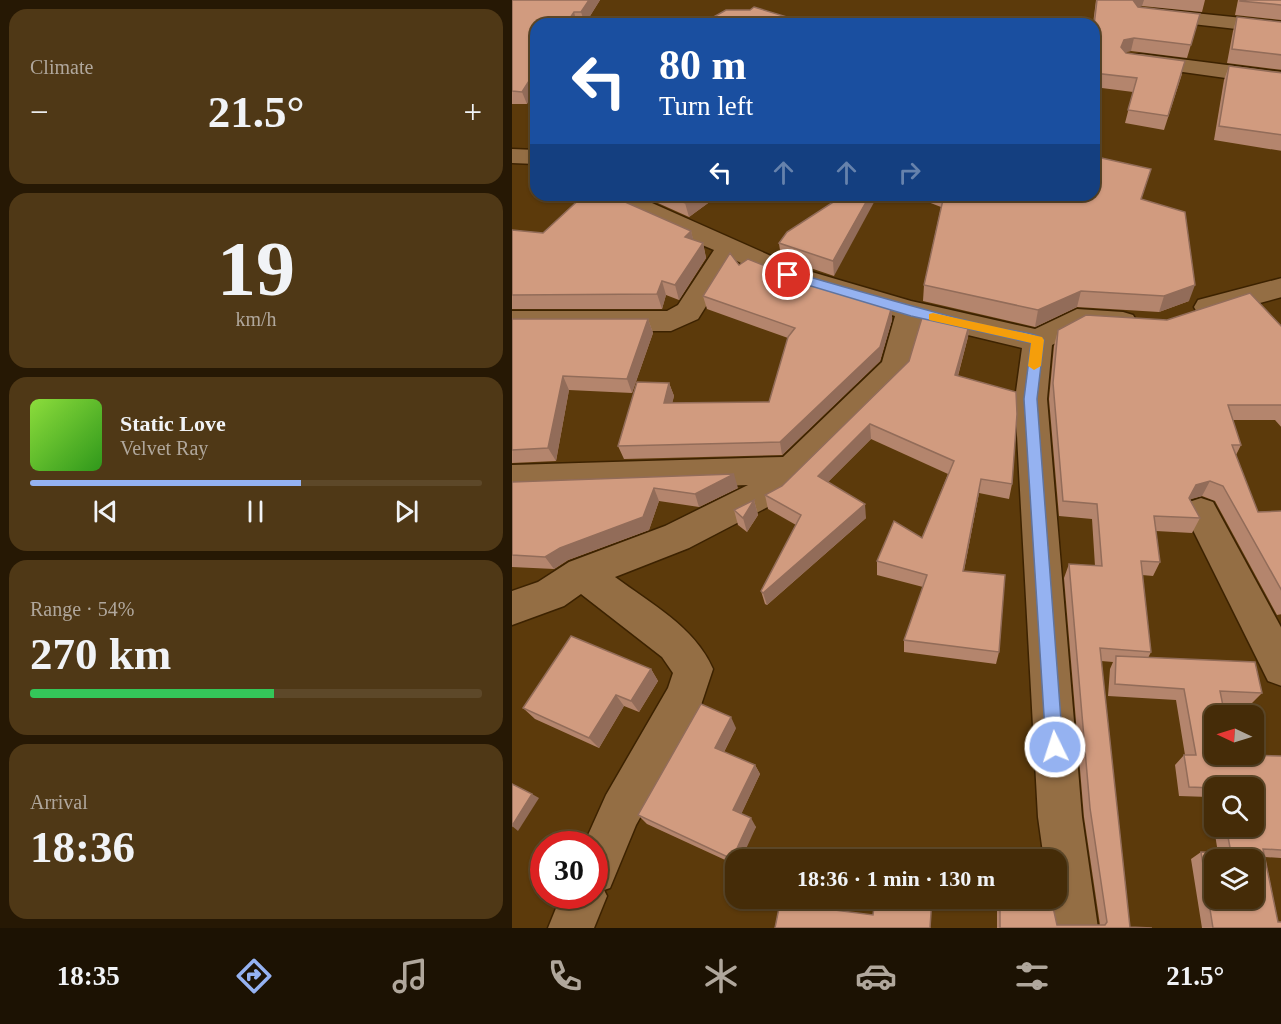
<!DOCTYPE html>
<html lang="en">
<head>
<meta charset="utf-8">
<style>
  body { margin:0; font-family:Georgia,serif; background:#4f3816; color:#f1f3f6; height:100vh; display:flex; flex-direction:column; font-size:22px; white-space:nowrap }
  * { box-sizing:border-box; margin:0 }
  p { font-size:20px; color:#b0a79c }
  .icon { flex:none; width:33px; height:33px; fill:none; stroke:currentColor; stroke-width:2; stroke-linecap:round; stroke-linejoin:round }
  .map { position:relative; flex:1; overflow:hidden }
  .side { display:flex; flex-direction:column; gap:9px; padding:9px; background:#261804; width:512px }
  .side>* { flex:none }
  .guide { position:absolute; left:18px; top:18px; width:570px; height:183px; border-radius:18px; box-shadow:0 2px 4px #0004,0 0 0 2px #5d4829; background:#1a4fa0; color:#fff; overflow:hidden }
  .needle { width:39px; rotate:274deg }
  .controls { position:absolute; left:692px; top:705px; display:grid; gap:12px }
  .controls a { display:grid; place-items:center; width:60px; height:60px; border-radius:12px; background:#452c08; box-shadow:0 2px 4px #0004,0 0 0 2px #5d4829; font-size:30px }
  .speed { position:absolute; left:18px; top:831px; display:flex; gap:12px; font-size:30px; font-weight:700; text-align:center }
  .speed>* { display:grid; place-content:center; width:78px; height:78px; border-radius:50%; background:#452c08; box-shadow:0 2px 4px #0004,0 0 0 2px #5d4829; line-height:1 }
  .speed .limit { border:9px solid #d22; background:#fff; color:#111 }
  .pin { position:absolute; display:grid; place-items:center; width:51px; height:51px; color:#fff; margin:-26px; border:3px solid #fff; border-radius:50%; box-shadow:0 2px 6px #0007 }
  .me { position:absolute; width:66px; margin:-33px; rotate:356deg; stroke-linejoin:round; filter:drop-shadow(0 0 4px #0008) }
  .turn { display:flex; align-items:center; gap:21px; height:126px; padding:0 30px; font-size:27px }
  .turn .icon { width:78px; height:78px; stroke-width:2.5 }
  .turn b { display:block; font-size:42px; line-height:51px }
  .lanes { display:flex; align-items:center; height:57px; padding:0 30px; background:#0003; justify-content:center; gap:30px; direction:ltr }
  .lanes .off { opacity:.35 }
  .big { font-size:45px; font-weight:800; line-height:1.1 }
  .side .tile { flex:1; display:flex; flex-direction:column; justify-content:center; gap:9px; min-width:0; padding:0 21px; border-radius:18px; background:#4f3816 }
  .side .dial { align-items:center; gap:0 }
  .dial b { font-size:78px; line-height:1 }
  .song { display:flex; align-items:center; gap:18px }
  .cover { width:72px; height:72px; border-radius:9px; background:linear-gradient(135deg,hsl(90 70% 55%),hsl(110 70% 35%)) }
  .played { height:6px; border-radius:3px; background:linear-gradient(90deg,#95b2f1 60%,#5d4829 60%) }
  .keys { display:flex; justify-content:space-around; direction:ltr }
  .heat { display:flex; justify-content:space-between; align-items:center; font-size:33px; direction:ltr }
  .charge { height:9px; border-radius:4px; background:linear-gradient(90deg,#34c759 54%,#5d4829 0) }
  .trip { position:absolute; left:213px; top:849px; width:342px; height:60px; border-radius:18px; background:#452c08; box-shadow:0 2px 4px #0004,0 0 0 2px #5d4829; font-weight:800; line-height:60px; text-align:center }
  .menu { display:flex; height:96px; justify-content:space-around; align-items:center; background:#1c1203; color:#b0a79c }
  .menu .icon { width:42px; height:42px }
  .menu .selected { color:#95b2f1 }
  .menu b { font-size:27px; color:#f1f3f6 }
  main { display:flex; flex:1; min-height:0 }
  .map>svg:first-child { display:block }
</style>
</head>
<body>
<main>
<section class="side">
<div class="tile"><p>Climate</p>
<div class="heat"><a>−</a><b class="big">21.5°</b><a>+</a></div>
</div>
<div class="tile dial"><b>19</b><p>km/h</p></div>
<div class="tile">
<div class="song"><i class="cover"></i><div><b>Static Love</b><p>Velvet Ray</p></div></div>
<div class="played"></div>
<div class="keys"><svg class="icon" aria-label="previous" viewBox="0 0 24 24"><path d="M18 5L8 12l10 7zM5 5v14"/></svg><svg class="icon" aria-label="pause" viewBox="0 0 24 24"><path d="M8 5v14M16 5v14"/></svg><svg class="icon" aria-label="next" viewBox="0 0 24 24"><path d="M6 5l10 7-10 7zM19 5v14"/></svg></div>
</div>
<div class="tile"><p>Range · 54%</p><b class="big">270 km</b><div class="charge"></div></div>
<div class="tile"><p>Arrival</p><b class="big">18:36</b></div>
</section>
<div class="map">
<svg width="770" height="928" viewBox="0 0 770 928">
  <rect width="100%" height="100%" fill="#5c3a0b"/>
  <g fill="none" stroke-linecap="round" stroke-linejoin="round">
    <defs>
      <g id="minor">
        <polygon points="643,9 770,22 770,34 636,19 633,15 636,11"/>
        <polygon points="629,54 770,72 770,86 621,65 618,60 621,55"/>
        <polygon points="0,149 24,150 24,164 0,163"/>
        <path d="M 94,195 L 122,195 L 286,268 L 399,301 L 523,329 L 565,309 L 611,312 L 621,315 L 625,322 L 621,329 L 611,332 L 569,330 L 540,345 L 535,399 L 570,817 L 586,928 L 540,928 L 536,898 L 544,898 L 544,860 L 532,860 L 526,817 L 503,399 L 510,348 L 410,324 L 399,367 L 395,375 L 271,499 L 177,548 L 103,577 C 138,603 183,627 201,669 L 187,711 L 124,825 L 98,888 L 92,890 L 95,896 L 82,928 L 36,928 L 49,896 L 82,896 L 82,844 L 72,844 L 94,795 L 156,688 L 161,673 L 150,657 L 69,594 L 52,606 L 0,625 L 0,591 L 26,582 L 57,562 L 153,526 L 236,485 L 0,493 L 0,465 L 271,457 L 370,362 L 383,316 L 266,282 L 223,260 L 186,319 L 159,331 L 0,331 L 0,311 L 155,311 L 166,305 L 202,250 L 108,210 Z"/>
        <polygon points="770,278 770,297 696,317 686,314 682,307 686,300"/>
        <polygon points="689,498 701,502 770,629 770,686 756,681 672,512 677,502"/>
      </g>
    </defs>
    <use href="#minor" stroke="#3c2200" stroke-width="3"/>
    <use href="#minor" fill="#946e44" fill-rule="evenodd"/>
  </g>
  <g fill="#b4856d" fill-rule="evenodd">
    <polygon points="0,0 88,0 73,24 24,24 15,104 0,104"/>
    <polygon points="584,0 693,0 690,12 630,6 626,7 688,14 675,58 619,51 613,52 670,74 652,130 613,123 621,92 582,87 581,24"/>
    <polygon points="726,0 770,0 770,20 723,15"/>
    <polygon points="725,17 770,22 770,70 715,63 721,31"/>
    <polygon points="717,66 770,73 770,151 702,140 712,80"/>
    <polygon points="128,195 207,195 177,217"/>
    <polygon points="332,195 322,276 269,258 267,243"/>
    <polygon points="398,195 582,195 630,199 677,301 647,312 565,307 523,327 411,301 412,285 429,207"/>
    <polygon points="102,197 179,231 181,240 191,243 194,258 167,300 154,295 150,309 0,309 0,230 31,233"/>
    <polygon points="227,265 263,270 380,306 380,320 368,361 270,455 112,459 106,446 157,383 162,396 160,403 257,402 276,338 195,309 191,296"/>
    <polygon points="0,319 136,319 141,333 120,393 57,390 44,461 0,463"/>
    <polygon points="458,322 456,337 446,376 500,484 497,499 467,493 452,571 487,652 484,664 392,652 392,640 411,587 365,575 365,561 410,538 436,474 359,439 316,482 354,518 255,605 253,604 249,591 284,525 256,509 253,495 270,486"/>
    <path d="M 770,327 L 770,428 L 763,420 L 721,420 L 729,445 L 724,455 L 746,512 L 770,511 L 770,614 L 765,615 L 703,501 L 690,496 L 678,499 L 688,518 L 680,533 L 644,531 L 648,562 L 641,576 L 630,575 L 639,652 L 636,658 L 750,693 L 739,704 L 710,703 L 721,755 L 770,756 L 770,858 L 753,857 L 766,922 L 770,928 L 690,928 L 679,859 L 689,852 L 706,853 L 697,797 L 667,796 L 663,765 L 672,755 L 673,755 L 664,700 L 596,696 L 598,669 L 601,662 L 589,661 L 618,927 L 640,928 L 485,928 L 485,910 L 488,905 L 545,925 L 588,925 L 572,817 L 552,578 L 557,564 L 583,566 L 580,519 L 547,516 L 537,399 L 542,346 L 546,330 ZM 702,788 L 741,788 L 741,826 L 702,826 Z"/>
    <polygon points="0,482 226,488 187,507 147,501 137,530 56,560 42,569 0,567"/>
    <polygon points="242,500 246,515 235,532 226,525 222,510"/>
    <polygon points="139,669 146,681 127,712 112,706 87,748 23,719 11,708"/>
    <polygon points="224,728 212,752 243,765 248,774 229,814 244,827 224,860 224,865 135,824 126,815"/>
  </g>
  <g fill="#926c59">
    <polygon points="77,0 88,0 73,24 69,12"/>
    <polygon points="621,0 632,0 630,6 622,8"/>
    <polygon points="62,12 65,24 54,24"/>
    <polygon points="622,38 619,51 609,53 609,47 612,40"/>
    <polygon points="24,70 24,90 15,104 10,92"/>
    <polygon points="185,195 207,195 177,217 173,203"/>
    <polygon points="358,195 366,195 322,276 321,261"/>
    <polygon points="179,231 183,246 173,237"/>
    <polygon points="191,243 194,258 167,300 163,285"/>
    <polygon points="150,281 154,295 150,309 145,294"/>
    <polygon points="683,285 677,301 647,312 652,296"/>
    <polygon points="569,291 565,307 523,327 526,310"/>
    <polygon points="380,306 380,320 368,361 270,455 268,442"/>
    <polygon points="136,319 141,333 120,393 115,379"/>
    <polygon points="458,322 456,337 442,390 443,375"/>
    <polygon points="51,376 57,390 44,461 36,448"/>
    <polygon points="157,383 162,396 157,417 152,403"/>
    <polygon points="358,424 359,439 308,490 306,476"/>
    <polygon points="222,474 226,488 187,507 183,494"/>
    <polygon points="469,479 467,493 449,584 451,571"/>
    <polygon points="698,481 690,496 676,500 684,485"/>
    <polygon points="142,488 147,501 137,530 56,560 42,569 33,557"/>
    <polygon points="242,500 246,515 235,532 231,518"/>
    <polygon points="353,504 354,518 255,605 251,593"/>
    <polygon points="139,669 146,681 127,712 119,701"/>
    <polygon points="104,695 112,706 87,748 77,738"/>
    <polygon points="219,717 224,728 209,758 203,748"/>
    <polygon points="243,765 248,774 227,819 221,810"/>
    <polygon points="20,794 27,798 6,831 0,826"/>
    <polygon points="239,818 244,827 229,860 224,860 224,863 220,859"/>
  </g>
  <g fill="#d19b7f" stroke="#926c59" stroke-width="1.5" fill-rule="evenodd">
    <polygon points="0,0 77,0 69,12 62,12 54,24 24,24 24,70 10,92 0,91"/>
    <polygon points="585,0 621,0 626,7 688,14 679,45 622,38 612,40 609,47 614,53 673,61 656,116 616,110 625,78 582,73 582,26"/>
    <polygon points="728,0 770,0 770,5 728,1"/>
    <polygon points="242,7 298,24 189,24 214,10 238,10"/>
    <polygon points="725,17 770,22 770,55 720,49"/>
    <polygon points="717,66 770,73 770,135 707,126"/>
    <polygon points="585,157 639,169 629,199 673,212 683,285 652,296 569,291 526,310 412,285 432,195 582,195 582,164"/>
    <polygon points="72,195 100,195 102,197 179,231 173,237 191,243 163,285 150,281 145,294 0,295 0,230 31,233"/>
    <polygon points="155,195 185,195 173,203"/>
    <polygon points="332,195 358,195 321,261 267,243 275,232"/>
    <polygon points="218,253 227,265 236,259 263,270 380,306 368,347 268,442 106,446 125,382 157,383 152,403 257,402 276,337 283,328 191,296"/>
    <polygon points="738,293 770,327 770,405 716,405 729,445 720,445 746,512 770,511 770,591 711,486 698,481 684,485 677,498 688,518 642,516 648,562 629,561 639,652 588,648 618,927 640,928 488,928 488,905 541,907 545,925 593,925 595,922 578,808 557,564 590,566 585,504 551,501 541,383 546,330 574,315 655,320"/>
    <polygon points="412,311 458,322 443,375 504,392 505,414 500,484 469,479 451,571 493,575 487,652 392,640 415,575 365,561 382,521 410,538 442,461 358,424 306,476 353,504 251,593 249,591 289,515 253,495 270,486 397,361"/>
    <polygon points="0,319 136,319 115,379 51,376 36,448 0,450"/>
    <polygon points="222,474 183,494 142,488 131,517 48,548 33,557 0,555 0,482"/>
    <polygon points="242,500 231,518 222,510"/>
    <polygon points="59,636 139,669 119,701 104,695 77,738 11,708"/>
    <path d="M 604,656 L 743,662 L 750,693 L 708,691 L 713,716 L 702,716 L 702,754 L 770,756 L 770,850 L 751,849 L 766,922 L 770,922 L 770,928 L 701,928 L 689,852 L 719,853 L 714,826 L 741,826 L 741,788 L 702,788 L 677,787 L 672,755 L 684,755 L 672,689 L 603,684 ZM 702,860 L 741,860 L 741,898 L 702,898 Z"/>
    <polygon points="189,704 219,717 203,748 243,765 221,810 239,818 220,859 126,815"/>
    <polygon points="0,784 20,794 0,826"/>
    <polygon points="363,898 420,898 418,928 263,928 268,903 361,915"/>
  </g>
  <path fill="#95b2f1" stroke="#61749d" stroke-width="1.5" d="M 276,271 C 344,290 411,310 480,327 C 491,330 526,332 532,340 L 525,399 L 551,747 L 549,753 L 543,756 L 537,753 L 534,747 L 512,399 L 519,343 L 399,316 L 272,278 L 272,273 Z"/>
  <polygon fill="#f59e0b" points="421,313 530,337 532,340 529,366 522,370 516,366 519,343 417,320 417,314"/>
</svg>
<div class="controls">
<a><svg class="needle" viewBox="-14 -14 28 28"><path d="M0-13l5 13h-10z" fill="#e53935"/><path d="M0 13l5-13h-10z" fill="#b0a79c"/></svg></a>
<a><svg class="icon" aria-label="search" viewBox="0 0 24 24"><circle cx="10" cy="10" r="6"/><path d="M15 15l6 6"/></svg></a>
<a><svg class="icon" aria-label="layers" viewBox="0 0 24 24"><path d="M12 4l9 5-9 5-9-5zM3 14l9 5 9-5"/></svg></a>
</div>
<div class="speed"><div class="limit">30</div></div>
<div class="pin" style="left:276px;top:275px;background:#d93025"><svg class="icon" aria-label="arrive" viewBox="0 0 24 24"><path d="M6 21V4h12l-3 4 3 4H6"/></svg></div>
<svg class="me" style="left:543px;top:747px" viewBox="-20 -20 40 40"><circle r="17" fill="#95b2f1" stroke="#fff" stroke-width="3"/><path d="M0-11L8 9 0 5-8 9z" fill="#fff"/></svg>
<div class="trip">18:36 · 1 min · 130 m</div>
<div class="guide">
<div class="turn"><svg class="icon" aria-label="left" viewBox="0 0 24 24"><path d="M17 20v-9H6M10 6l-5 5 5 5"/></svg><div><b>80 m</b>Turn left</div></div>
<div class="lanes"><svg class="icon" aria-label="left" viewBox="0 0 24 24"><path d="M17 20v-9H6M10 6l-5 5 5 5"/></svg><svg class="icon off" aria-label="ahead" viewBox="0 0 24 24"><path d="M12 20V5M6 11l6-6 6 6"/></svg><svg class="icon off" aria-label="ahead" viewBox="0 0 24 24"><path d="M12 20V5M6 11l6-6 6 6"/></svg><svg class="icon off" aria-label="right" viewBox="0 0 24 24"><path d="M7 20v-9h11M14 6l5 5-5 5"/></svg></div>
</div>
</div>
</main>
<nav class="menu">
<b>18:35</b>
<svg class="icon selected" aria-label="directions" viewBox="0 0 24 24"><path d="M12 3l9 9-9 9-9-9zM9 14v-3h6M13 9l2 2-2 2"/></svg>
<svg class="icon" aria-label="music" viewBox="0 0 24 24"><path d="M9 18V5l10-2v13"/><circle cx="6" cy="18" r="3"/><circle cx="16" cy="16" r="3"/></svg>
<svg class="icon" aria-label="phone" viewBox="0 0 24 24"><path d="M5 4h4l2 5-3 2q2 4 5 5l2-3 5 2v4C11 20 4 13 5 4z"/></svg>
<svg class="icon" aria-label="climate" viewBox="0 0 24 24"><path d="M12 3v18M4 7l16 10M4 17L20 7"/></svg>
<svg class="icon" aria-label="car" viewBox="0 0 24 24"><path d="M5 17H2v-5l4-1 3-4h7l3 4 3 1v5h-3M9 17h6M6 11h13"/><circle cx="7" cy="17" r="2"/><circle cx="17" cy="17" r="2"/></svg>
<svg class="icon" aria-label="filters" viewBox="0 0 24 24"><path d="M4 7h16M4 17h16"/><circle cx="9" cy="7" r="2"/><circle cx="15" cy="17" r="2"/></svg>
<b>21.5°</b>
</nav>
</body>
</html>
